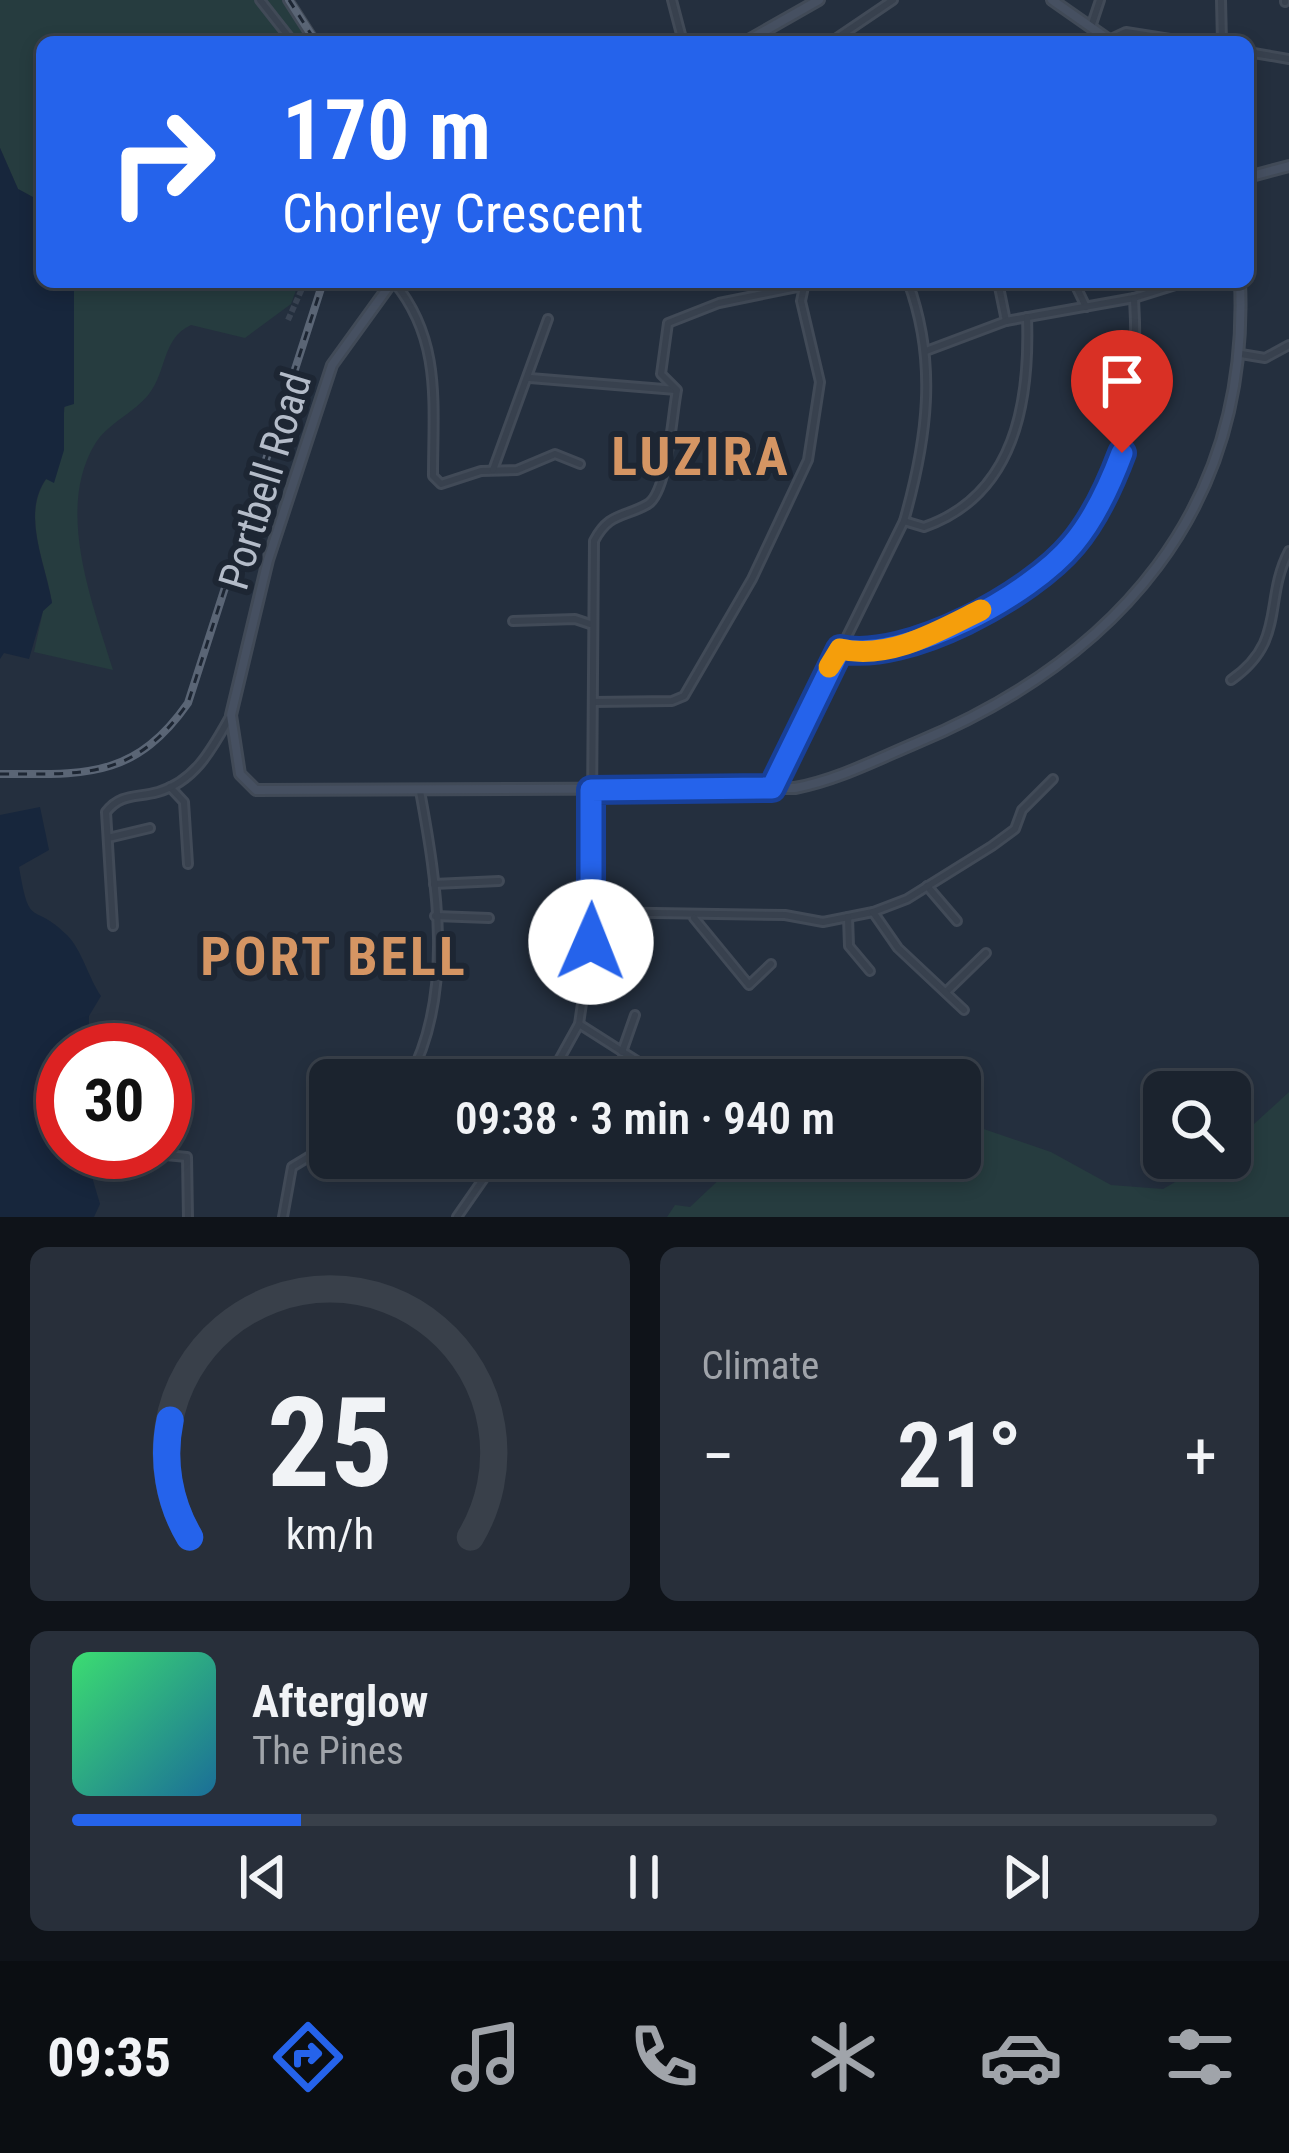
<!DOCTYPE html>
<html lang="en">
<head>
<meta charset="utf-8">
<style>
  body { margin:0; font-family:"Roboto Condensed",sans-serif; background:#282f3a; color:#f1f3f6; height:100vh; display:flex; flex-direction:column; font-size:45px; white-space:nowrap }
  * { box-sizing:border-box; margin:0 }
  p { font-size:39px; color:#a0a4aa }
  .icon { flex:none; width:66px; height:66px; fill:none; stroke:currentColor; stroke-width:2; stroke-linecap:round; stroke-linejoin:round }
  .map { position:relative; height:1217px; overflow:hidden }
  .panel { display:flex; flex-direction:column; gap:30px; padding:30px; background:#0f1319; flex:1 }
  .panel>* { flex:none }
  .top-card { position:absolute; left:36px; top:36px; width:1218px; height:252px; border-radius:18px; box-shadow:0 6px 18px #0003,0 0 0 3px #39404a; background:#2563eb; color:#fff; overflow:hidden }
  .fabs { position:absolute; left:1143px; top:1071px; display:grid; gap:24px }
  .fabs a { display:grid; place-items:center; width:108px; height:108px; border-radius:18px; background:#1b232e; box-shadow:0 6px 18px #0003,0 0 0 3px #39404a; font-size:60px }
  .speed { position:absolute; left:36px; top:1023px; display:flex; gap:24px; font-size:60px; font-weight:700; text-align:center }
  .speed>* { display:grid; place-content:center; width:156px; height:156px; border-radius:50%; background:#1b232e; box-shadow:0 6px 18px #0003,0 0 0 3px #39404a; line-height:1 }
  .speed .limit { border:18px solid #d22; background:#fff; color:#111 }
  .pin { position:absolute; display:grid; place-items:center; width:102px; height:102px; color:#fff; margin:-123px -51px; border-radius:50% 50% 50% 0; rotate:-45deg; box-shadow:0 0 12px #0007 }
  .pin .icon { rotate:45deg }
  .me { position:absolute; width:132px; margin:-66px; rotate:1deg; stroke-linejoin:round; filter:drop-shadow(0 0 9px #0008) }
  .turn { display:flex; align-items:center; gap:42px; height:252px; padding:0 48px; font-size:54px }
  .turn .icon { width:156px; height:156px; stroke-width:2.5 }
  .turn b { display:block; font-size:84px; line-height:102px }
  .big { font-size:90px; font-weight:600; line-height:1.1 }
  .panel .widget { flex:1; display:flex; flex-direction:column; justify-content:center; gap:18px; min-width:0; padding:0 42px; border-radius:18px; background:#282f3a }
  .panel .dial { align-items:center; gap:0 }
  .dial svg { height:312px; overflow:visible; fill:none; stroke:#39404a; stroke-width:7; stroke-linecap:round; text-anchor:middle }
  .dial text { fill:#f1f3f6; stroke:none }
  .song { display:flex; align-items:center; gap:36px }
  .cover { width:144px; height:144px; border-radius:18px; background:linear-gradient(135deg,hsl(140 70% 55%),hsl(200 70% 35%)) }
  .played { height:12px; border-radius:6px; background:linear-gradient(90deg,#2563eb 20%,#39404a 20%) }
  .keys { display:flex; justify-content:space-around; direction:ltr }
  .heat { display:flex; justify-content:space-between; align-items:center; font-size:66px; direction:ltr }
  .panel .tiles { flex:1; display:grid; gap:30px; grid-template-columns:1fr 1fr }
  .widget:last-child { grid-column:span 2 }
  .trip { position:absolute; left:309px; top:1059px; width:672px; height:120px; border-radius:18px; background:#1b232e; box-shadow:0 6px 18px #0003,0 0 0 3px #39404a; font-weight:600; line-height:120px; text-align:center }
  .tabs { display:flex; height:192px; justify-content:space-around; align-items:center; background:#0b0e12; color:#a0a4aa }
  .tabs .icon { width:84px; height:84px }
  .tabs .current { color:#2563eb }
  .tabs b { font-size:54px; color:#f1f3f6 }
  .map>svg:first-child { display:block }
</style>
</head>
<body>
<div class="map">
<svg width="1289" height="1217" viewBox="0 0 1289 1217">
  <rect width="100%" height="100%" fill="#242f3e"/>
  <g fill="#263c3f">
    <polygon points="0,0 284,0 315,42 42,42 42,202 18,189 0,148"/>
    <path d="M 74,282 L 299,282 L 291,304 L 245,338 L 191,325 C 162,338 167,371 149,394 C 134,413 108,423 95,444 C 55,510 93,604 113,670 L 34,652 L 43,611 L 52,602 C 45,561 21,514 47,478 L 53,482 L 73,356 Z"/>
    <polygon points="1289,1092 1289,1217 667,1217 675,1205 690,1207 742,1158 960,1158 960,1121 1051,1152 1111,1185 1163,1189 1217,1158 1230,1158 1230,1146"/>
  </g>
  <g fill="#17263c">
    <path d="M 0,148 L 18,189 L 42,202 L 42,282 L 74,282 L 74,404 L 64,407 L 64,450 L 54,483 L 46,479 C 21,514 45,562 52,603 L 43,611 L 29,659 L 4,653 L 0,659 Z"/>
    <path d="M 40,807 L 49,850 L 19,867 C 30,932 32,900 67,935 C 82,950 89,979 101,996 L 89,1016 L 88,1050 L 63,1050 L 63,1152 L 92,1152 L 87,1160 L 100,1204 L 94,1217 L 0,1217 L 0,815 Z"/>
  </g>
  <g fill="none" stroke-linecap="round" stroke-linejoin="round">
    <polyline stroke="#3a4453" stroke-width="6" stroke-dasharray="6 3" stroke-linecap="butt" points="288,320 305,282"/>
    <defs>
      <g id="street">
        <polyline points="260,0 293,42"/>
        <polyline points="288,0 315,42"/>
        <polyline points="672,0 683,42"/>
        <polyline points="1221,0 1222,42"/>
        <polyline points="1285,0 1285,2"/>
        <polyline points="1091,27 1100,0"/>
        <polyline points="1109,40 1126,32 1189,42"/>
        <polyline points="831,42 893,0"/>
        <polyline points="1248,52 1289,59"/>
        <path d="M 394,282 C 442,340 433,404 433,476 L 441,484 L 481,471 L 517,470 L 555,454 L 580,464"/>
        <polyline points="998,282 1006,321"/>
        <polyline points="1074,282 1086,307"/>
        <polyline points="926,351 1006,321 1134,298 1185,282"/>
        <polyline points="1241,354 1265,358 1289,345"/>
        <polyline points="530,378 676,390"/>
        <polyline points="493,470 548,319"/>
        <path d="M 904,521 L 924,527 C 1016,495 1030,400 1027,317"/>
        <polyline points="513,621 575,619 590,624"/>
        <path d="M 840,649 C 884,658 924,638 963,619 C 1109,549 1143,454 1134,298"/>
        <path d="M 1231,680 C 1287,641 1263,601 1289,551"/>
        <polyline points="593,702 672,701 684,696 752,579 808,460 820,382 801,301 805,282"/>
        <polyline points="170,787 184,802 188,864"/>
        <path d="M 772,788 L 904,521 C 927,440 938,363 908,282"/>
        <polyline points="108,838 150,828"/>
        <polyline points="434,884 499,881"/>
        <polyline points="927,886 957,921"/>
        <polyline points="592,912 785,915 823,922 873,912"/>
        <polyline points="435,916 489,918"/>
        <polyline points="848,917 849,946 870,971"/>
        <polyline points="694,918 749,985 771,964"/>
        <path d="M 113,926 L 106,812 C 121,793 136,798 158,792 C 196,781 213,747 231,715"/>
        <polyline points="947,991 986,953"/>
        <polyline points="964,1010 898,948 873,912 907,899 992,846 1015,829 1022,810 1053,779"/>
        <polyline points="579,1024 667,1080"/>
        <polyline points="622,1052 635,1015"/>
        <path d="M 408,1080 C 455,995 437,883 420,791"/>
        <path d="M 548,1080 L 579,1024 L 591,942 L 594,541 C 609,512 624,518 648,504 C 668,491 672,415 677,390 L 661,374 L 668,323 L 719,303 L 802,286"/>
        <polyline points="155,1154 187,1157 188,1217"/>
        <polyline points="283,1217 292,1167 330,1144"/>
        <polyline points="457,1217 498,1158"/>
      </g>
      <g id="secondary">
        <polyline points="1052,0 1112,42"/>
        <polyline points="745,42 819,0"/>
        <polyline points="1248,177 1289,166"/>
        <path d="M 392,282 L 332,365 L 268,560 L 231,715 L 240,774 L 256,790 L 795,788 C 837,780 876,760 916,743 C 1117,659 1250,509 1240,282"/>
      </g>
    </defs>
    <use href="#street" stroke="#414a57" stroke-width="12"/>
    <use href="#secondary" stroke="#414a57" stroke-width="14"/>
    <use href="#street" stroke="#38414e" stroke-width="6"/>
    <use href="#secondary" stroke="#465061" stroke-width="8"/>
    <defs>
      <g id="rail">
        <polyline points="289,0 316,42"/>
        <path d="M 0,774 C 84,774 134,780 188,703 L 323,282"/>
      </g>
    </defs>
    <use href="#rail" stroke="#5a6575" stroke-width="8"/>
    <use href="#rail" stroke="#1d2633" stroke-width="3" stroke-dasharray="9" stroke-linecap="butt"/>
  </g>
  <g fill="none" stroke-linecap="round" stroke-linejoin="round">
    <defs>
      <path id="route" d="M 591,942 L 591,790 L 772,788 L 840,649 C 906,663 1031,595 1073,544 C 1095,518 1110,485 1122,453"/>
    </defs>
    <use href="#route" stroke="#184099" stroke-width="30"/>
    <use href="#route" stroke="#2563eb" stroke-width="21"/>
    <path stroke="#f59e0b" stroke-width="21" d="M 829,667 L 840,649 C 890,660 937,632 981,610"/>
  </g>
  <g text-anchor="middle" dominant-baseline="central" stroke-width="12" stroke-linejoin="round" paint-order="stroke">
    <g font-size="42" fill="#b4bcc9" stroke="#1d2633">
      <text transform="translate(265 481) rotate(-73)">Portbell Road</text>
    </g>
    <g font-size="54" font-weight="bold" letter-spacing="3" fill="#d59563" stroke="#1d2633">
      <text x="701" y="456">LUZIRA</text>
      <text x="334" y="956">PORT BELL</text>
    </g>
  </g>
</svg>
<div class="fabs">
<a><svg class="icon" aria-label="search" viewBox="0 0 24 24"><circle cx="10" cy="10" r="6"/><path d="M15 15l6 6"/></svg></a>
</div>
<div class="speed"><div class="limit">30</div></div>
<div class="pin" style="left:1122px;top:453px;background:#d93025"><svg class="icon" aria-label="arrive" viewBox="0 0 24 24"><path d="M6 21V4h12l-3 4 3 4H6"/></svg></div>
<svg class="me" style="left:591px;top:942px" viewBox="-20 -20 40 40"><circle r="19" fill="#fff"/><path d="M0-13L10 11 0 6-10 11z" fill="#2563eb"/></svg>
<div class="trip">09:38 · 3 min · 940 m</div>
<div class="top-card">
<div class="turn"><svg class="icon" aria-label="right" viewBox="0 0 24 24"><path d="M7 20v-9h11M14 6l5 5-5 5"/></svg><div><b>170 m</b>Chorley Crescent</div></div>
</div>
</div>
<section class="panel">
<div class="tiles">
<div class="widget dial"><svg viewBox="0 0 100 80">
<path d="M14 69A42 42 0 1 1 86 69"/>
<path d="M14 69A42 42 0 0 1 9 39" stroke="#2563eb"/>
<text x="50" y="56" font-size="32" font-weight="700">25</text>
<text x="50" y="72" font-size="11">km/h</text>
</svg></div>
<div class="widget"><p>Climate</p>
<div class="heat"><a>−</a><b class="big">21°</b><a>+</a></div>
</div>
<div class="widget">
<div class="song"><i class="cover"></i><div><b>Afterglow</b><p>The Pines</p></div></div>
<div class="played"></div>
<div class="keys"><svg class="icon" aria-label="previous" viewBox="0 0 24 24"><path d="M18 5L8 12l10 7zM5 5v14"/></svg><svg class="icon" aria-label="pause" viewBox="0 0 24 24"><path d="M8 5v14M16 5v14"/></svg><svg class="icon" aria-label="next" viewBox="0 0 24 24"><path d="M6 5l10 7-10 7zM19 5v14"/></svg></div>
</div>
</div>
</section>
<nav class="tabs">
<b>09:35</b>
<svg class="icon current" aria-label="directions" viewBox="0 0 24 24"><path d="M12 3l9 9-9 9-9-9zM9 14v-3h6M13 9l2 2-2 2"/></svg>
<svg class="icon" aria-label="music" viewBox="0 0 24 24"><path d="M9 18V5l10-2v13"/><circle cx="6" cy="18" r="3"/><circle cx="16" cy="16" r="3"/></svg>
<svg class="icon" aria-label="phone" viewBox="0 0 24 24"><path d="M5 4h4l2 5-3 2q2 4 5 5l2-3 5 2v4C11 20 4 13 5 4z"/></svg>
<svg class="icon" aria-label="climate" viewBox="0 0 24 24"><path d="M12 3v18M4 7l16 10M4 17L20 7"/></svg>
<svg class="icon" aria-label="car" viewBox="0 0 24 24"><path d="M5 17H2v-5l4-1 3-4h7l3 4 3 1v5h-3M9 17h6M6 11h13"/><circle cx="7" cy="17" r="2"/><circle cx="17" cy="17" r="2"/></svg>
<svg class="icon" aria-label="filters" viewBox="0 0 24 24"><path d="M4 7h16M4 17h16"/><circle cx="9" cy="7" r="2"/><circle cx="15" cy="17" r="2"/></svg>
</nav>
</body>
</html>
